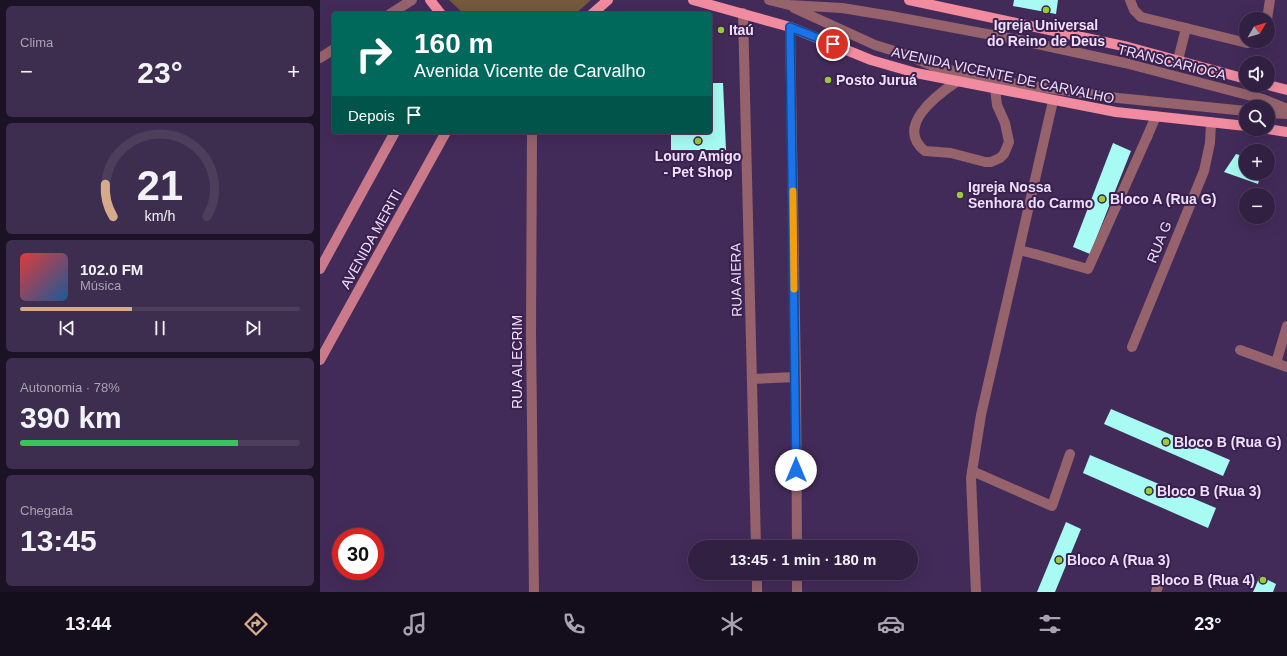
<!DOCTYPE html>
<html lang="pt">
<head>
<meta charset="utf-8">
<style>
  body { margin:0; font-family:Helvetica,sans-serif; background:#3d2d4e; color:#f1f3f6; height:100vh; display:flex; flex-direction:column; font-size:15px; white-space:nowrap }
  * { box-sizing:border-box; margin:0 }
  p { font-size:13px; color:#a8a3b2 }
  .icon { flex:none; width:22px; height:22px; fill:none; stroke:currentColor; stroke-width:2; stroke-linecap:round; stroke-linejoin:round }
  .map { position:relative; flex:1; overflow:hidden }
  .sheet { display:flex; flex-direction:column; gap:6px; padding:6px; background:#1c1225; width:320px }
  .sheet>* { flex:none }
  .banner { position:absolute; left:12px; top:12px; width:380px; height:122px; border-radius:4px; box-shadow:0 4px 16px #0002,0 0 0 1px #4d3e5c; background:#00695c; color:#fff; overflow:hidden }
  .needle { width:26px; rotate:52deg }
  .controls { position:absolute; left:919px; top:12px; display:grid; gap:8px }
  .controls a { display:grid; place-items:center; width:36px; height:36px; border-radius:50%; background:#322043; box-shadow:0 4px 16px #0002,0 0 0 1px #4d3e5c; font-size:20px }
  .speed { position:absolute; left:12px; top:528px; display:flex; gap:8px; font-size:20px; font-weight:700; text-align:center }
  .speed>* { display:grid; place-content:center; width:52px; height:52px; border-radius:50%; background:#322043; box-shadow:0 4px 16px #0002,0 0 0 1px #4d3e5c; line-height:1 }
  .speed .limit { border:6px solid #d22; background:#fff; color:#111 }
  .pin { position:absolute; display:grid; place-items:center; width:34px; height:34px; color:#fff; margin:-17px; border:2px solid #fff; border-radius:50%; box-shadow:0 1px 4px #0007 }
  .me { position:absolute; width:44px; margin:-22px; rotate:0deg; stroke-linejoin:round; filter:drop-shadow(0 0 3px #0008) }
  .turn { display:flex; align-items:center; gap:14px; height:84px; padding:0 16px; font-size:18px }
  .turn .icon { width:52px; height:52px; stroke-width:2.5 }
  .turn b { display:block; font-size:28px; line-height:34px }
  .then { display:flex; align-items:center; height:38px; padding:0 16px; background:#0003; gap:8px; font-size:15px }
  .big { font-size:30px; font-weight:700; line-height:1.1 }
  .sheet .widget { flex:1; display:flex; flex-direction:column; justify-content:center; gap:6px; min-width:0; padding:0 14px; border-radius:6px; background:#3d2d4e }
  .sheet .dial { align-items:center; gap:0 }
  .dial svg { height:104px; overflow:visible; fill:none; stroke:#4d3e5c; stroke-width:7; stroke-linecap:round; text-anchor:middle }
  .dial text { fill:#f1f3f6; stroke:none }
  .song { display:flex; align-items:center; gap:12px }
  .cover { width:48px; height:48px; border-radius:6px; background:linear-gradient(135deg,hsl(0 70% 55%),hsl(210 70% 35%)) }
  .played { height:4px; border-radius:2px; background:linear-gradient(90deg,#d6ab8b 40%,#4d3e5c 40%) }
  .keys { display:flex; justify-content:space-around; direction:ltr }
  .heat { display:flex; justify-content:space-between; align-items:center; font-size:22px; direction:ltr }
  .charge { height:6px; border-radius:3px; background:linear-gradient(90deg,#34c759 78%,#4d3e5c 0) }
  .trip { position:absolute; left:368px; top:540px; width:230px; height:40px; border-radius:20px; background:#322043; box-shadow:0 4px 16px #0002,0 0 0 1px #4d3e5c; font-weight:700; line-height:40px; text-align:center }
  .dock { display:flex; height:64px; justify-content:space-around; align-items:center; background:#140d1b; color:#a8a3b2 }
  .dock .icon { width:28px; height:28px }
  .dock .selected { color:#d6ab8b }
  .dock b { font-size:18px; color:#f1f3f6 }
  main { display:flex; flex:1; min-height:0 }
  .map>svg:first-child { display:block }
</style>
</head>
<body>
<main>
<section class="sheet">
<div class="widget"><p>Clima</p>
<div class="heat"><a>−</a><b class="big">23°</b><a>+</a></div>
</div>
<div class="widget dial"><svg viewBox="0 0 100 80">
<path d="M14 69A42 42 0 1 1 86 69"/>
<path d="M14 69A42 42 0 0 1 8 44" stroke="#d6ab8b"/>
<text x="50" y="56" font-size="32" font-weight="700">21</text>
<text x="50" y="72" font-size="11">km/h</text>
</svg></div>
<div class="widget">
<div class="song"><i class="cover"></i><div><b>102.0 FM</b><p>Música</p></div></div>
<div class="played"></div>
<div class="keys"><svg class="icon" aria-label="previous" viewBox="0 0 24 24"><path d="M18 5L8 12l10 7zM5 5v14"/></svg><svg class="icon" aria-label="pause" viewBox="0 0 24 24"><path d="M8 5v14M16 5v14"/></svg><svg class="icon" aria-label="next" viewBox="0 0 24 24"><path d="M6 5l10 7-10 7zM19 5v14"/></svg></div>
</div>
<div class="widget"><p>Autonomia · 78%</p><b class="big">390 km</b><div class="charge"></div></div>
<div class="widget"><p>Chegada</p><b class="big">13:45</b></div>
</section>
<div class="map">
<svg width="967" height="592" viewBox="0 0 967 592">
  <rect width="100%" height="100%" fill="#432b59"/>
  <polygon fill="#74593c" points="129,0 271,0 255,14 144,14"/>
  <g fill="#a7fbf2">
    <polygon points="694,0 738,0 736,14 693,6"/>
    <polygon points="390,83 403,83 406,150 351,150 351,132 390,132"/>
    <polygon points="793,143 811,151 770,254 753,247"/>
    <polygon points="916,154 926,157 926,173 941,173 938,184 904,172"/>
    <polygon points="791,409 910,460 903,476 784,424"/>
    <polygon points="770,455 896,508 888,528 763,473"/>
    <polygon points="746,522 761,529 735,592 717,592"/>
    <polygon points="940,576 956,584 953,592 933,592"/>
  </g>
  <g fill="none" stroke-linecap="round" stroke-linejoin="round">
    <g stroke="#96636d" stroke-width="10">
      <polyline points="449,0 469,5 522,8 571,16 699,40 805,63 943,99 967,109"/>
      <polyline points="810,0 814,10 821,17 927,43 932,41"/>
      <polyline points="474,8 555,45 587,55 615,67 691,83 798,98 926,111"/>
      <polyline points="947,19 950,0"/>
      <polyline points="858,60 866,28"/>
      <path d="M 636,82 C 617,95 574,127 605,151 L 631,153 L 665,162 L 671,162 L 680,158 L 684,154 L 689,142 L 685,123 L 677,105 L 675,89"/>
      <polyline points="948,113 967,114"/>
      <polyline points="715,254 768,269 827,137"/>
      <polyline points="920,350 967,367"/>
      <polyline points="956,363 967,326"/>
      <polyline points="652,471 732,506 750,454"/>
    </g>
    <g stroke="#96636d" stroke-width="10">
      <polyline points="423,13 436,547"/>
      <polyline points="70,14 92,0"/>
      <polyline points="470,27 476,377 477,547"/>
      <polyline points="0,58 14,49"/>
      <polyline points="212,132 211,335 214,592"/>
      <polyline points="827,137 836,116"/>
      <polyline points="699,250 715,254"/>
      <polyline points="812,347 884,171 890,143 891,122"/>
      <polyline points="432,379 476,377"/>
      <polyline points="437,573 437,592"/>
      <polyline points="477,573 477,592"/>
      <polyline points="836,592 841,578"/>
    </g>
    <polyline stroke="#96636d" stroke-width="10" points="656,592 651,478 661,415 733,101"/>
    <g stroke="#ca7a8a" stroke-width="10">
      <polyline points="0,269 75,132"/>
      <polyline points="0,360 126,132"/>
    </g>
    <g stroke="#f18ba0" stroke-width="10">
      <polyline points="110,0 121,14"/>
      <polyline points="373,0 470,27 551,60 596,73 796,112 926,126"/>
      <polyline points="589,0 808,47 926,79"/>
      <polyline points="272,14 288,0"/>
      <polyline points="948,85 967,90"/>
      <polyline points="948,129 967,132"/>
    </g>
  </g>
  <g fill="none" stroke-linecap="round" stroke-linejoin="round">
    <defs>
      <polyline id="route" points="476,470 470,27 513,44"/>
    </defs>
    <use href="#route" stroke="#114b97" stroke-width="10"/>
    <use href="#route" stroke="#1a73e8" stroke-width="7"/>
    <polyline stroke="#f59e0b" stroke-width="7" points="473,191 474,289"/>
  </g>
  <g fill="#97cc38" stroke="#39204d" stroke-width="1.5">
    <circle cx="726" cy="10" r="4"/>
    <circle cx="401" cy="30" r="4"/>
    <circle cx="508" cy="80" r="4"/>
    <circle cx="378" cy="141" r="4"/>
    <circle cx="640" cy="195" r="4"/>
    <circle cx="782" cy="199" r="4"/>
    <circle cx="846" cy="442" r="4"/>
    <circle cx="829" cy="491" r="4"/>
    <circle cx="739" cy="560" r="4"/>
    <circle cx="943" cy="580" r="4"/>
  </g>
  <g text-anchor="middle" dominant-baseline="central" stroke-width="4" stroke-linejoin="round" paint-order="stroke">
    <g font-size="14" font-weight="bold" fill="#eee0fd" stroke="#39204d" text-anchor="start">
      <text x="726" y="25" text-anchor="middle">Igreja Universal<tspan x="726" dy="16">do Reino de Deus</tspan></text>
      <text x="409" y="30">Itaú</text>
      <text x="516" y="80">Posto Juruá</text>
      <text x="378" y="156" text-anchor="middle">Louro Amigo<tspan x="378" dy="16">- Pet Shop</tspan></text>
      <text x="648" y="187">Igreja Nossa<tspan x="648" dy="16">Senhora do Carmo</tspan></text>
      <text x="790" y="199">Bloco A (Rua G)</text>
      <text x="854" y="442">Bloco B (Rua G)</text>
      <text x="837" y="491">Bloco B (Rua 3)</text>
      <text x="747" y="560">Bloco A (Rua 3)</text>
      <text x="935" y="580" text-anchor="end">Bloco B (Rua 4)</text>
    </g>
    <g font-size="14" fill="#eee0fd" stroke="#39204d">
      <text transform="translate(852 62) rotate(14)">TRANSCARIOCA</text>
      <text transform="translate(683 75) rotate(12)">AVENIDA VICENTE DE CARVALHO</text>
      <text transform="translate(51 239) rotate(-61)">AVENIDA MERITI</text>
      <text transform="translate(839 242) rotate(-68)">RUA G</text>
      <text transform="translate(416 280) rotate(-91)">RUA AIERA</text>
      <text transform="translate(197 362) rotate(-90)">RUA ALECRIM</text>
    </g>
  </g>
</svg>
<div class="controls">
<a><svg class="needle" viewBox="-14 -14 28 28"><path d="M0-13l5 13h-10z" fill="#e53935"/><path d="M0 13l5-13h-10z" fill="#a8a3b2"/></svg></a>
<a><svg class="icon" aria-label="sound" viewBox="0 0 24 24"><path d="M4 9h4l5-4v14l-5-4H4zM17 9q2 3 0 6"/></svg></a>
<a><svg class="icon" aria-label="search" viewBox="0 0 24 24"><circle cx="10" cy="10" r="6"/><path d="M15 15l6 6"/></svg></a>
<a>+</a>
<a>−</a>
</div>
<div class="speed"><div class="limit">30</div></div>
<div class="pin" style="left:513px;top:44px;background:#d93025"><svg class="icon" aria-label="arrive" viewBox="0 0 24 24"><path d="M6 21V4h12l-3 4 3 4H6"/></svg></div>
<svg class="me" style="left:476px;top:470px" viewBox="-20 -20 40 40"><circle r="19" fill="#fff"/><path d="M0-13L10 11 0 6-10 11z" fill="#1a73e8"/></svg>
<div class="trip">13:45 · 1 min · 180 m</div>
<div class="banner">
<div class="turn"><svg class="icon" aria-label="right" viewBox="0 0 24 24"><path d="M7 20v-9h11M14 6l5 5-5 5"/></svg><div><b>160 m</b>Avenida Vicente de Carvalho</div></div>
<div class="then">Depois<svg class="icon" aria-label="arrive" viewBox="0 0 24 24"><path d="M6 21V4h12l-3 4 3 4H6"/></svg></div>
</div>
</div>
</main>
<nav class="dock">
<b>13:44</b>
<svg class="icon selected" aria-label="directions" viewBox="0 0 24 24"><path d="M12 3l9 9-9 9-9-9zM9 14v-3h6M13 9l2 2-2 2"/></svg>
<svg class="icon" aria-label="music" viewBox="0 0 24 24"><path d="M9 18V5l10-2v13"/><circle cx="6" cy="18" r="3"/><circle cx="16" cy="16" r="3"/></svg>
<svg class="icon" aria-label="phone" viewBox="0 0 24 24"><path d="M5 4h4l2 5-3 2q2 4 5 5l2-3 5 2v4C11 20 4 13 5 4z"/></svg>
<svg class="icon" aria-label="climate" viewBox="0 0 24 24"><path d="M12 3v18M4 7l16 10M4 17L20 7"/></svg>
<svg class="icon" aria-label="car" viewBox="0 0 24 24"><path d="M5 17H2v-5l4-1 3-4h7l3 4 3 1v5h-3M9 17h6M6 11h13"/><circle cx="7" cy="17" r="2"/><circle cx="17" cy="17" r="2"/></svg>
<svg class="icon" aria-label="filters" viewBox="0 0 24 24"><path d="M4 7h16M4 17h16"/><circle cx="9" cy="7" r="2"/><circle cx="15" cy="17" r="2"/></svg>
<b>23°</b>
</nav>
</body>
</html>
